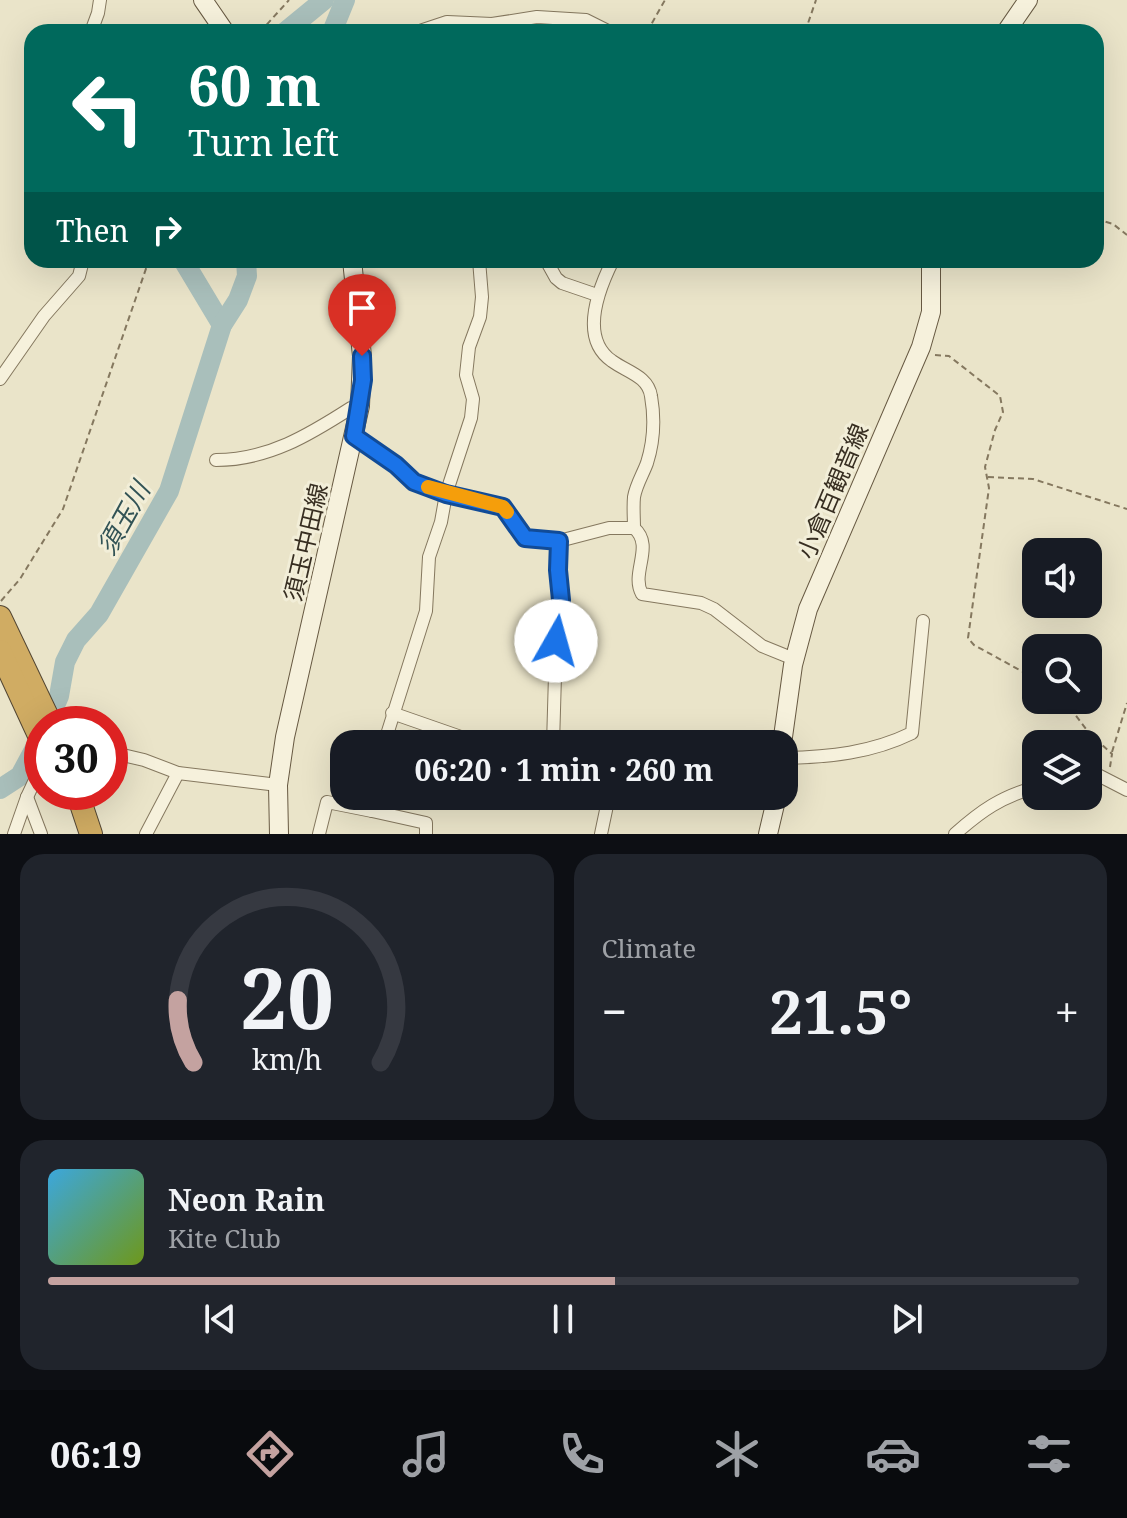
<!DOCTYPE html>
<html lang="en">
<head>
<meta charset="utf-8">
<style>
  body { margin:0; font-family:"Noto Serif","Noto Sans JP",serif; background:#20242c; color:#f1f3f6; height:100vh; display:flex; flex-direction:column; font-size:30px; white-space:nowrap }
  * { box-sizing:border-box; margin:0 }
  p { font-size:26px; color:#9ea1a6 }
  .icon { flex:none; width:44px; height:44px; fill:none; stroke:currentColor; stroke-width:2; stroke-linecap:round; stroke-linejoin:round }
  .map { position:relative; height:834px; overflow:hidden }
  .panel { display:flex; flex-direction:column; gap:20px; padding:20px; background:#0d0f14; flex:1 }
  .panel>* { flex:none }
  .top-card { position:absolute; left:24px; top:24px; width:1080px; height:244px; border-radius:24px; box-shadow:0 8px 32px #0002; background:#00695c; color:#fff; overflow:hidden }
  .fabs { position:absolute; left:1022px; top:538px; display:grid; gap:16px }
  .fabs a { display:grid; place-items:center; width:80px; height:80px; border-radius:16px; background:#171b24; box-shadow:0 8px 32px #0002; font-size:40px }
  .speed { position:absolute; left:24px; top:706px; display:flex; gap:16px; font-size:40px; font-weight:700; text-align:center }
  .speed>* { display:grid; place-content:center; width:104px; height:104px; border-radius:50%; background:#171b24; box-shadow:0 8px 32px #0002; line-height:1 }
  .speed .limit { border:12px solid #d22; background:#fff; color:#111 }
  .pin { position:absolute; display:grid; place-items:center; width:68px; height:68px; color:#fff; margin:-82px -34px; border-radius:50% 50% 50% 0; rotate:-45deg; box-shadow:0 0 8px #0007 }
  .pin .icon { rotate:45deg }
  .me { position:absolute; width:88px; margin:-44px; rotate:7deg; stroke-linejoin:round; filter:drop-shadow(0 0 6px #0008) }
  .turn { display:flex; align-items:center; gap:28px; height:168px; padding:0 32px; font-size:36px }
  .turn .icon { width:104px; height:104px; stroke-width:2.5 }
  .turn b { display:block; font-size:56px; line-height:68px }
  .then { display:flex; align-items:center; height:76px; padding:0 32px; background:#0003; gap:16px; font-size:30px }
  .big { font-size:60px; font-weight:700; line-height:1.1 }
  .panel .widget { flex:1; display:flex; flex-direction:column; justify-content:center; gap:12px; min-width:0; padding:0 28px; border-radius:24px; background:#20242c }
  .panel .dial { align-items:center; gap:0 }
  .dial svg { height:208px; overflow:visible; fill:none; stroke:#363941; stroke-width:7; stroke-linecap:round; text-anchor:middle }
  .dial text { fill:#f1f3f6; stroke:none }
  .song { display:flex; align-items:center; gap:24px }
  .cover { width:96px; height:96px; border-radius:12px; background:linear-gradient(135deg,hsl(200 70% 55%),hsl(80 70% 35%)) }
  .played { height:8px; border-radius:4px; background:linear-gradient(90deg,#c4a2a0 55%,#363941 55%) }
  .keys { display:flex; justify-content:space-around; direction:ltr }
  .heat { display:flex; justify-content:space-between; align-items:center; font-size:44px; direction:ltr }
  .panel .tiles { flex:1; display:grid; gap:20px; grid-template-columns:1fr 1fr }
  .widget:last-child { grid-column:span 2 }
  .trip { position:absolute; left:330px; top:730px; width:468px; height:80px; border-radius:24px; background:#171b24; box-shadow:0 8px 32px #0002; font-weight:700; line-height:80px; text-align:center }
  .dock { display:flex; height:128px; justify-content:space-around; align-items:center; background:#090b0e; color:#9ea1a6 }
  .dock .icon { width:56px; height:56px }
  .dock .on { color:#c4a2a0 }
  .dock b { font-size:36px; color:#f1f3f6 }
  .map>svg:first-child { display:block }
</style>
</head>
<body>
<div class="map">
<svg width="1127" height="834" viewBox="0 0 1127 834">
  <rect width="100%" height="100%" fill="#eae4c9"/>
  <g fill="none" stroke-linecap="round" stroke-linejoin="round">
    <g stroke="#a9bfbb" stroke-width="20">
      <polyline points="285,32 324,0"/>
      <polyline points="332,32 345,0"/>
      <polyline points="183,260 222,325"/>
      <polyline points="47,724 59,696 65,662 76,640 99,614 169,491 222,325 238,300 247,276 246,260"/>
      <polyline points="0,789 20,776 42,735"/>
    </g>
    <defs>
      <g id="minor">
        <polyline points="91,32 98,13 100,0"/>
        <polyline points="417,32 447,22 492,24 537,17 586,20 610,32"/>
        <polyline points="546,260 556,278 562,283 597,295"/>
        <path d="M 613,260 C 599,288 579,338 612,361 C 627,372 648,376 651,396 C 655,419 654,441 647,463 C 643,474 636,485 634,497 C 633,507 634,518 634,528 C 655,546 630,573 642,594 L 701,603 L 714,609 L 762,646 L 794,659"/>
        <polyline points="0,379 44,316 79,276 83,260"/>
        <polyline points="354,436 366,443 414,482 446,494 503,507 525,538 559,541 609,528 634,528"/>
        <path d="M 216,460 C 268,460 309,435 351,408 L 360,406"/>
        <polyline points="392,713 481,744"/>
        <polyline points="384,744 426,611 429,557 441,522 446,494 471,418 473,399 466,375 469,347 480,317 482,297 479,260"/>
        <polyline points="553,744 556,641 561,600 558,570 559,541"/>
        <polyline points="110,752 144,760 178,773 278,785"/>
        <path d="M 784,758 C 830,757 871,753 912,733 L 923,621"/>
        <polyline points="1088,773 1096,774 1127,790"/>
        <polyline points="27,797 41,834"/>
        <polyline points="372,811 426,823 426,834"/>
        <polyline points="14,834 27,797 42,765"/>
        <polyline points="146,834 178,773"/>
        <polyline points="319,834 327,802 372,811 374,796"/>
        <polyline points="601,834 609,796"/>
        <path d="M 955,834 C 982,810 1001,797 1036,787"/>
      </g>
      <g id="secondary">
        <polyline points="203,0 225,32"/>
        <polyline points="1006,32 1028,0"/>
        <polyline points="782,744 793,665 808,609 921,347 931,312 931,260"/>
        <polyline points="279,834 278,785 285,737 360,406 362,356 352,260"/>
        <polyline points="768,834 777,796"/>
      </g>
      <g id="motorway">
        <polyline points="0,617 51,724"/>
        <polyline points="0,651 42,742"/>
        <polyline points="77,792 91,834"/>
      </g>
    </defs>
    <use href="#minor" stroke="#85785f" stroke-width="14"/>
    <use href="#secondary" stroke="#675942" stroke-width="20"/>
    <use href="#motorway" stroke="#534633" stroke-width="24"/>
    <g stroke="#85785f" stroke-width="2" stroke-dasharray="6 4" stroke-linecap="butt">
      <polyline points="260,32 289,0"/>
      <polyline points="647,32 665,0"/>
      <polyline points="805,32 816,0"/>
      <polyline points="1096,219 1113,224 1127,235"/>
      <polyline points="935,355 949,356 1000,396 1003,412 995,430 985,467 989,488 968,638 974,645 1036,679"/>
      <polyline points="988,477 1033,479 1127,509"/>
      <polyline points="1,601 20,579 63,509 149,260"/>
      <polyline points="1064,700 1089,733 1112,754 1110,767"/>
      <polyline points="1112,752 1127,703"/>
    </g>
    <use href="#minor" stroke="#f6f1dc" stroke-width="12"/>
    <use href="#secondary" stroke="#f6f1dc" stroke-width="18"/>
    <use href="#motorway" stroke="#d0ac63" stroke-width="22"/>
  </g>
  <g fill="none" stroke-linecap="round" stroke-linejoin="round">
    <defs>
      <polyline id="route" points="362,356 363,380 354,436 396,465 414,482 446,494 503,507 525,538 559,541 558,570 561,600 556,641"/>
    </defs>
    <use href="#route" stroke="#114b97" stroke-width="20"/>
    <use href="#route" stroke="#1a73e8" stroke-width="14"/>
    <polyline stroke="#f59e0b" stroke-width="14" points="428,487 503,507 507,512"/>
  </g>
  <g text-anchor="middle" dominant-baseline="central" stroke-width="6" stroke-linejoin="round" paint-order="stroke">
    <g font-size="24" fill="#372e21" stroke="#f2eed8">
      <text transform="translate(832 491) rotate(-67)">小倉百観音線</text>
      <text transform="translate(305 542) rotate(-77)">須玉中田線</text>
    </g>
    <g font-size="26" font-style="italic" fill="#325355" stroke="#f2eed8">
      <text transform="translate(123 518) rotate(-61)">須玉川</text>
    </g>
  </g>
</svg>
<div class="fabs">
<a><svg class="icon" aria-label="sound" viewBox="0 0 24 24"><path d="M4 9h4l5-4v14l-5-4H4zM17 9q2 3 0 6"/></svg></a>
<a><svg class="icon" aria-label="search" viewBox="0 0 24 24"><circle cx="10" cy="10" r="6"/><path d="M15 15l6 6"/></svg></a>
<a><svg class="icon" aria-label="layers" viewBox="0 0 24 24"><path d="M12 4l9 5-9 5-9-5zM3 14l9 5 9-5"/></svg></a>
</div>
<div class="speed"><div class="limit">30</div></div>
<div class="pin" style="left:362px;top:356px;background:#d93025"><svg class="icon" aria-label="arrive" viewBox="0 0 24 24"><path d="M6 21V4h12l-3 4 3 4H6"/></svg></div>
<svg class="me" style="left:556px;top:641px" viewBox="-20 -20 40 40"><circle r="19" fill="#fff"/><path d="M0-13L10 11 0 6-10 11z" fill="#1a73e8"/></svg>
<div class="trip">06:20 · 1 min · 260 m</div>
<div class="top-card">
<div class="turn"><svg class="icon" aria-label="left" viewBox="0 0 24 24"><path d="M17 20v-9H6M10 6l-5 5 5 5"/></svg><div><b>60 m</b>Turn left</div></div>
<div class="then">Then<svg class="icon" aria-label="right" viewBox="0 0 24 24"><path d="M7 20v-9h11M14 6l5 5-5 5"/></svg></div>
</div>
</div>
<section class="panel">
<div class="tiles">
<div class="widget dial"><svg viewBox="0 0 100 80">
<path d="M14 69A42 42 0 1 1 86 69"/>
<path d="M14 69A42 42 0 0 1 8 45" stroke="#c4a2a0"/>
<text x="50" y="56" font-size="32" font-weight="700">20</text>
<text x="50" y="72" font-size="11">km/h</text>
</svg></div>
<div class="widget"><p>Climate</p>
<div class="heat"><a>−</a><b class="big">21.5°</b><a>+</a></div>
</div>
<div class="widget">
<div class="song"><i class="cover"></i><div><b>Neon Rain</b><p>Kite Club</p></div></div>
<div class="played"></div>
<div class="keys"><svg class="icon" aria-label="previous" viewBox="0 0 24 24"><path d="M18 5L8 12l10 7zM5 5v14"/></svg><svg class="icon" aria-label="pause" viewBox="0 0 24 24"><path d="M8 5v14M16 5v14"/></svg><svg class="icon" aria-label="next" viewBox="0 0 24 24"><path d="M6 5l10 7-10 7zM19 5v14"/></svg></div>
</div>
</div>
</section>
<nav class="dock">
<b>06:19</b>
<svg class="icon on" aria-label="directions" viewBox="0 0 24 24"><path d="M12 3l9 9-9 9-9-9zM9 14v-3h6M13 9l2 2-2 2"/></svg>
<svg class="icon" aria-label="music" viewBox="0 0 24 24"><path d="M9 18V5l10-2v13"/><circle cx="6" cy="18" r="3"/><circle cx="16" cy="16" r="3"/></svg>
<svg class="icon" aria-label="phone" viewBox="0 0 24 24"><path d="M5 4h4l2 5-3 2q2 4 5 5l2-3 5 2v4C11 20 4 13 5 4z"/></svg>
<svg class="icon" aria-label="climate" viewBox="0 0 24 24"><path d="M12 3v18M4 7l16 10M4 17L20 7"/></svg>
<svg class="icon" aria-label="car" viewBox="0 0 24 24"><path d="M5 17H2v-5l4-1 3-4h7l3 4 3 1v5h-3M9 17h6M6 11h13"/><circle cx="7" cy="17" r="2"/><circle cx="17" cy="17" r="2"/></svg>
<svg class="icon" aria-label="filters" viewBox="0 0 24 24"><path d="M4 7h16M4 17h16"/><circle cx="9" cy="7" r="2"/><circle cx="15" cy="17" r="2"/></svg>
</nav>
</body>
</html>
